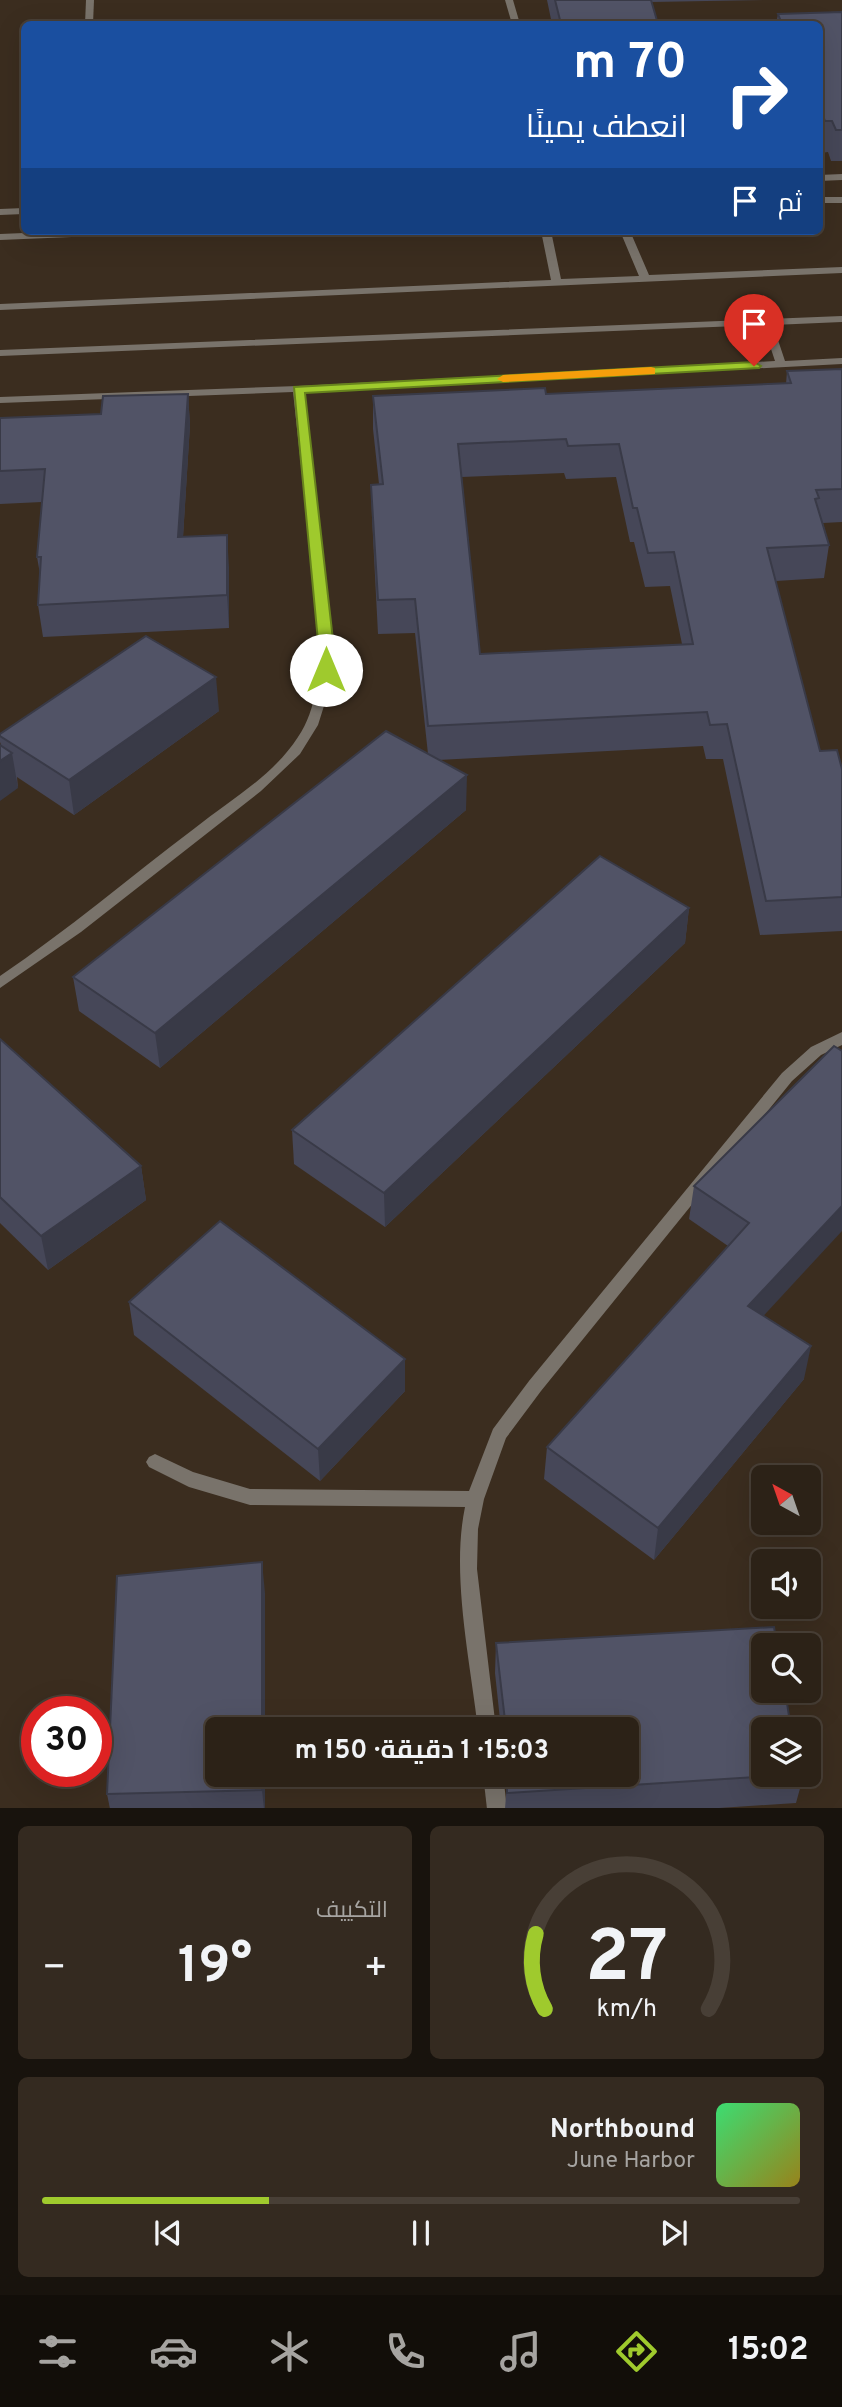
<!DOCTYPE html>
<html lang="ar">
<head>
<meta charset="utf-8">
<style>
  body { margin:0; font-family:Overpass,Cairo,sans-serif; background:#342a20; color:#f1f3f6; direction:rtl; height:100vh; display:flex; flex-direction:column; font-size:26px; white-space:nowrap }
  * { box-sizing:border-box; margin:0 }
  p { font-size:23px; color:#a6a4a1 }
  .icon { flex:none; width:38px; height:38px; fill:none; stroke:currentColor; stroke-width:2; stroke-linecap:round; stroke-linejoin:round }
  .map { position:relative; height:1808px; overflow:hidden; direction:ltr }
  .drawer { display:flex; flex-direction:column; gap:18px; padding:18px; background:#18130d; flex:1 }
  .drawer>* { flex:none }
  .guide { position:absolute; left:21px; top:21px; width:802px; height:214px; border-radius:10px; box-shadow:0 7px 28px #0002,0 0 0 2px #483f36; direction:rtl; background:#1a4fa0; color:#fff; overflow:hidden }
  .needle { width:46px; rotate:320deg }
  .fabs { position:absolute; left:751px; top:1465px; display:grid; gap:14px }
  .fabs a { display:grid; place-items:center; width:70px; height:70px; border-radius:10px; background:#2c2217; box-shadow:0 7px 28px #0002,0 0 0 2px #483f36; font-size:35px }
  .speed { position:absolute; left:21px; top:1696px; display:flex; gap:14px; font-size:35px; font-weight:700; text-align:center }
  .speed>* { display:grid; place-content:center; width:91px; height:91px; border-radius:50%; background:#2c2217; box-shadow:0 7px 28px #0002,0 0 0 2px #483f36; line-height:1 }
  .speed .limit { border:10px solid #d22; background:#fff; color:#111 }
  .pin { position:absolute; display:grid; place-items:center; width:60px; height:60px; color:#fff; margin:-72px -30px; border-radius:50% 50% 50% 0; rotate:-45deg; box-shadow:0 0 7px #0007 }
  .pin .icon { rotate:45deg }
  .me { position:absolute; width:77px; margin:-38px; rotate:0deg; stroke-linejoin:round; filter:drop-shadow(0 0 5px #0008) }
  .turn { display:flex; align-items:center; gap:24px; height:147px; padding:0 21px; font-size:32px }
  .turn .icon { width:91px; height:91px; stroke-width:2.5 }
  .turn b { display:block; font-size:49px; line-height:60px }
  .then { display:flex; align-items:center; height:66px; padding:0 21px; background:#0003; gap:14px; font-size:26px }
  .big { font-size:52px; font-weight:700; line-height:1.1 }
  .drawer .tile { flex:1; display:flex; flex-direction:column; justify-content:center; gap:10px; min-width:0; padding:0 24px; border-radius:10px; background:#342a20 }
  .drawer .dial { align-items:center; gap:0 }
  .dial svg { height:182px; overflow:visible; fill:none; stroke:#483f36; stroke-width:7; stroke-linecap:round; text-anchor:middle }
  .dial text { fill:#f1f3f6; stroke:none }
  .song { display:flex; align-items:center; gap:21px }
  .cover { width:84px; height:84px; border-radius:10px; background:linear-gradient(135deg,hsl(140 70% 55%),hsl(50 70% 35%)) }
  .played { height:7px; border-radius:4px; background:linear-gradient(90deg,#9fca2d 30%,#483f36 30%) }
  .keys { display:flex; justify-content:space-around; direction:ltr }
  .heat { display:flex; justify-content:space-between; align-items:center; font-size:38px; direction:ltr }
  .drawer .tiles { flex:1; display:grid; gap:18px; grid-template-columns:1fr 1fr }
  .tile:last-child { grid-column:span 2 }
  .trip { position:absolute; left:205px; top:1717px; width:434px; height:70px; border-radius:10px; background:#2c2217; box-shadow:0 7px 28px #0002,0 0 0 2px #483f36; font-weight:700; line-height:70px; text-align:center; direction:rtl }
  .menu { display:flex; height:112px; justify-content:space-around; align-items:center; background:#120e09; color:#a6a4a1 }
  .menu .icon { width:49px; height:49px }
  .menu .active { color:#9fca2d }
  .menu b { font-size:32px; color:#f1f3f6 }
  .map>svg:first-child { display:block }
</style>
</head>
<body>
<div class="map">
<svg width="842" height="1809" viewBox="0 0 842 1809">
  <rect width="100%" height="100%" fill="#3b2d1f"/>
  <g fill="none" stroke-linecap="round" stroke-linejoin="round">
    <polygon fill="#79736b" fill-rule="evenodd" points="86,0 94,0 93,24 85,24"/>
    <g fill="#79736b" fill-rule="evenodd">
      <polygon points="505,0 513,0 520,24 512,24"/>
      <polygon points="842,174 842,180 819,181 819,175"/>
      <rect x="819" y="197" width="23" height="6"/>
      <polygon points="24,208 24,214 0,215 0,209"/>
      <polygon points="72,231 148,231 143,234 0,240 0,234"/>
      <polygon points="541,231 551,231 561,279 639,276 620,231 630,231 649,275 842,267 842,273 0,310 0,304 551,280"/>
      <path d="M 842,316 L 842,322 L 773,325 L 785,361 L 842,358 L 842,364 L 304,392 L 332,640 L 329,690 L 318,725 L 300,754 L 261,791 L 81,932 L 0,988 L 0,976 C 68,930 130,877 195,828 C 230,800 273,776 298,737 C 317,709 319,673 320,640 L 293,392 L 0,403 L 0,397 L 298,386 L 775,361 L 763,325 L 0,356 L 0,350 Z"/>
      <path d="M 842,1032 L 842,1045 L 821,1055 L 792,1081 L 541,1391 L 506,1438 L 484,1499 L 478,1529 L 477,1569 L 496,1729 L 478,1729 C 470,1660 451,1574 465,1507 L 250,1505 L 189,1487 L 149,1467 L 146,1462 L 149,1457 L 155,1454 L 193,1472 L 250,1489 L 469,1491 L 493,1429 L 529,1381 L 782,1073 L 811,1047 Z"/>
      <polygon points="483,1774 503,1774 507,1809 487,1809"/>
    </g>
  </g>
  <g fill="#464758" fill-rule="evenodd">
    <polygon points="547,0 764,0 651,2 658,24 552,24"/>
    <polygon points="842,12 842,161 831,161 828,152 821,153 819,148 819,24 776,24 778,14"/>
    <path d="M 842,369 L 842,522 L 823,523 L 829,545 L 824,578 L 776,581 L 820,751 L 842,769 L 842,931 L 760,935 L 723,759 L 706,759 L 703,746 L 438,760 L 466,810 L 160,1068 L 79,1011 L 73,977 L 428,754 L 415,633 L 378,634 L 372,518 L 371,485 L 379,484 L 373,429 L 373,396 L 546,394 L 786,384 L 787,371 ZM 564,473 L 566,479 L 616,477 L 630,542 L 634,542 L 645,587 L 670,586 L 682,644 L 480,654 L 462,477 Z"/>
    <polygon points="188,394 190,425 183,537 229,567 229,628 43,637 38,605 40,574 37,557 42,502 0,504 0,418 101,414"/>
    <polygon points="219,711 74,815 17,777 18,788 0,742 0,734"/>
    <polygon points="689,908 685,943 385,1227 294,1164 292,1130"/>
    <polygon points="0,1039 141,1166 146,1200 48,1270 0,1223"/>
    <polygon points="834,1046 763,1316 804,1379 654,1560 544,1479 547,1447 728,1246 689,1219 694,1186"/>
    <polygon points="129,1302 405,1391 320,1481 134,1335"/>
    <polygon points="265,1593 265,1809 110,1809 107,1794"/>
    <polygon points="496,1643 791,1729 804,1774 796,1803 704,1809 505,1809 507,1783 506,1774 626,1774 626,1729 501,1729 495,1673"/>
  </g>
  <g fill="#393a47">
    <polygon points="188,394 190,425 181,569 178,537"/>
    <polygon points="227,535 229,567 229,628 227,595"/>
    <polygon points="216,677 219,711 74,815 69,780"/>
    <polygon points="12,753 18,788 0,801 0,761"/>
    <polygon points="467,775 466,810 160,1068 155,1033"/>
    <polygon points="689,908 685,943 385,1227 384,1193"/>
    <polygon points="141,1166 146,1200 48,1270 41,1236"/>
    <polygon points="842,1206 842,1231 742,1339 748,1306"/>
    <polygon points="811,1346 804,1379 654,1560 658,1528"/>
    <polygon points="405,1359 405,1391 320,1481 318,1449"/>
    <polygon points="262,1562 265,1593 265,1729 262,1729"/>
    <polygon points="262,1774 265,1774 265,1809 264,1809 262,1790"/>
  </g>
  <g fill="#515366" stroke="#393a47" stroke-width="2" fill-rule="evenodd">
    <polygon points="555,0 651,0 658,24 561,24"/>
    <polygon points="842,12 842,130 836,130 832,121 825,121 822,113 819,113 819,24 782,24 778,14"/>
    <polygon points="412,20 412,24 341,24 340,22"/>
    <path d="M 842,369 L 842,489 L 816,490 L 819,498 L 815,499 L 829,545 L 767,548 L 820,751 L 837,750 L 842,769 L 842,897 L 766,901 L 727,724 L 710,725 L 707,712 L 428,726 L 415,599 L 378,600 L 371,485 L 383,484 L 373,396 L 545,388 L 546,394 L 791,383 L 787,371 ZM 566,439 L 568,446 L 619,444 L 633,508 L 637,508 L 648,553 L 674,552 L 693,644 L 480,654 L 458,444 Z"/>
    <polygon points="188,394 178,537 227,535 227,595 38,605 41,557 37,557 45,469 0,471 0,418 101,414 103,396"/>
    <polygon points="146,636 216,677 69,780 0,736 0,734"/>
    <polygon points="386,731 467,775 155,1033 73,977"/>
    <polygon points="0,745 12,753 0,761"/>
    <polygon points="600,856 689,908 384,1193 292,1130"/>
    <polygon points="0,1039 141,1166 41,1236 0,1197"/>
    <polygon points="834,1046 842,1051 842,1206 748,1306 811,1346 658,1528 547,1447 749,1223 694,1186"/>
    <polygon points="220,1221 405,1359 318,1449 129,1302"/>
    <polygon points="262,1562 262,1729 217,1729 217,1774 262,1774 262,1790 107,1794 117,1576"/>
    <polygon points="774,1627 777,1645 763,1645 763,1690 785,1690 791,1729 763,1729 763,1774 802,1774 507,1793 507,1783 512,1780 511,1774 626,1774 626,1729 506,1729 496,1643"/>
  </g>
  <polygon fill="#9fca2d" stroke="#67831d" stroke-width="2" points="754,362 761,366 759,368 305,393 333,640 333,670 331,673 321,673 294,387"/>
  <polygon fill="#f59e0b" points="651,367 655,368 655,374 503,382 497,379 503,375"/>
</svg>
<div class="fabs">
<a><svg class="needle" viewBox="-14 -14 28 28"><path d="M0-13l5 13h-10z" fill="#e53935"/><path d="M0 13l5-13h-10z" fill="#a6a4a1"/></svg></a>
<a><svg class="icon" aria-label="sound" viewBox="0 0 24 24"><path d="M4 9h4l5-4v14l-5-4H4zM17 9q2 3 0 6"/></svg></a>
<a><svg class="icon" aria-label="search" viewBox="0 0 24 24"><circle cx="10" cy="10" r="6"/><path d="M15 15l6 6"/></svg></a>
<a><svg class="icon" aria-label="layers" viewBox="0 0 24 24"><path d="M12 4l9 5-9 5-9-5zM3 14l9 5 9-5"/></svg></a>
</div>
<div class="speed"><div class="limit">30</div></div>
<div class="pin" style="left:754px;top:366px;background:#d93025"><svg class="icon" aria-label="arrive" viewBox="0 0 24 24"><path d="M6 21V4h12l-3 4 3 4H6"/></svg></div>
<svg class="me" style="left:326px;top:670px" viewBox="-20 -20 40 40"><circle r="19" fill="#fff"/><path d="M0-13L10 11 0 6-10 11z" fill="#9fca2d"/></svg>
<div class="trip">15:03 · 1 دقيقة · 150 m</div>
<div class="guide">
<div class="turn"><svg class="icon" aria-label="right" viewBox="0 0 24 24"><path d="M7 20v-9h11M14 6l5 5-5 5"/></svg><div><b>70 m</b>انعطف يمينًا</div></div>
<div class="then">ثم<svg class="icon" aria-label="arrive" viewBox="0 0 24 24"><path d="M6 21V4h12l-3 4 3 4H6"/></svg></div>
</div>
</div>
<section class="drawer">
<div class="tiles">
<div class="tile dial"><svg viewBox="0 0 100 80">
<path d="M14 69A42 42 0 1 1 86 69"/>
<path d="M14 69A42 42 0 0 1 10 36" stroke="#9fca2d"/>
<text x="50" y="56" font-size="32" font-weight="700">27</text>
<text x="50" y="72" font-size="11">km/h</text>
</svg></div>
<div class="tile"><p>التكييف</p>
<div class="heat"><a>−</a><b class="big">19°</b><a>+</a></div>
</div>
<div class="tile">
<div class="song"><i class="cover"></i><div><b>Northbound</b><p>June Harbor</p></div></div>
<div class="played"></div>
<div class="keys"><svg class="icon" aria-label="previous" viewBox="0 0 24 24"><path d="M18 5L8 12l10 7zM5 5v14"/></svg><svg class="icon" aria-label="pause" viewBox="0 0 24 24"><path d="M8 5v14M16 5v14"/></svg><svg class="icon" aria-label="next" viewBox="0 0 24 24"><path d="M6 5l10 7-10 7zM19 5v14"/></svg></div>
</div>
</div>
</section>
<nav class="menu">
<b>15:02</b>
<svg class="icon active" aria-label="directions" viewBox="0 0 24 24"><path d="M12 3l9 9-9 9-9-9zM9 14v-3h6M13 9l2 2-2 2"/></svg>
<svg class="icon" aria-label="music" viewBox="0 0 24 24"><path d="M9 18V5l10-2v13"/><circle cx="6" cy="18" r="3"/><circle cx="16" cy="16" r="3"/></svg>
<svg class="icon" aria-label="phone" viewBox="0 0 24 24"><path d="M5 4h4l2 5-3 2q2 4 5 5l2-3 5 2v4C11 20 4 13 5 4z"/></svg>
<svg class="icon" aria-label="climate" viewBox="0 0 24 24"><path d="M12 3v18M4 7l16 10M4 17L20 7"/></svg>
<svg class="icon" aria-label="car" viewBox="0 0 24 24"><path d="M5 17H2v-5l4-1 3-4h7l3 4 3 1v5h-3M9 17h6M6 11h13"/><circle cx="7" cy="17" r="2"/><circle cx="17" cy="17" r="2"/></svg>
<svg class="icon" aria-label="filters" viewBox="0 0 24 24"><path d="M4 7h16M4 17h16"/><circle cx="9" cy="7" r="2"/><circle cx="15" cy="17" r="2"/></svg>
</nav>
</body>
</html>
